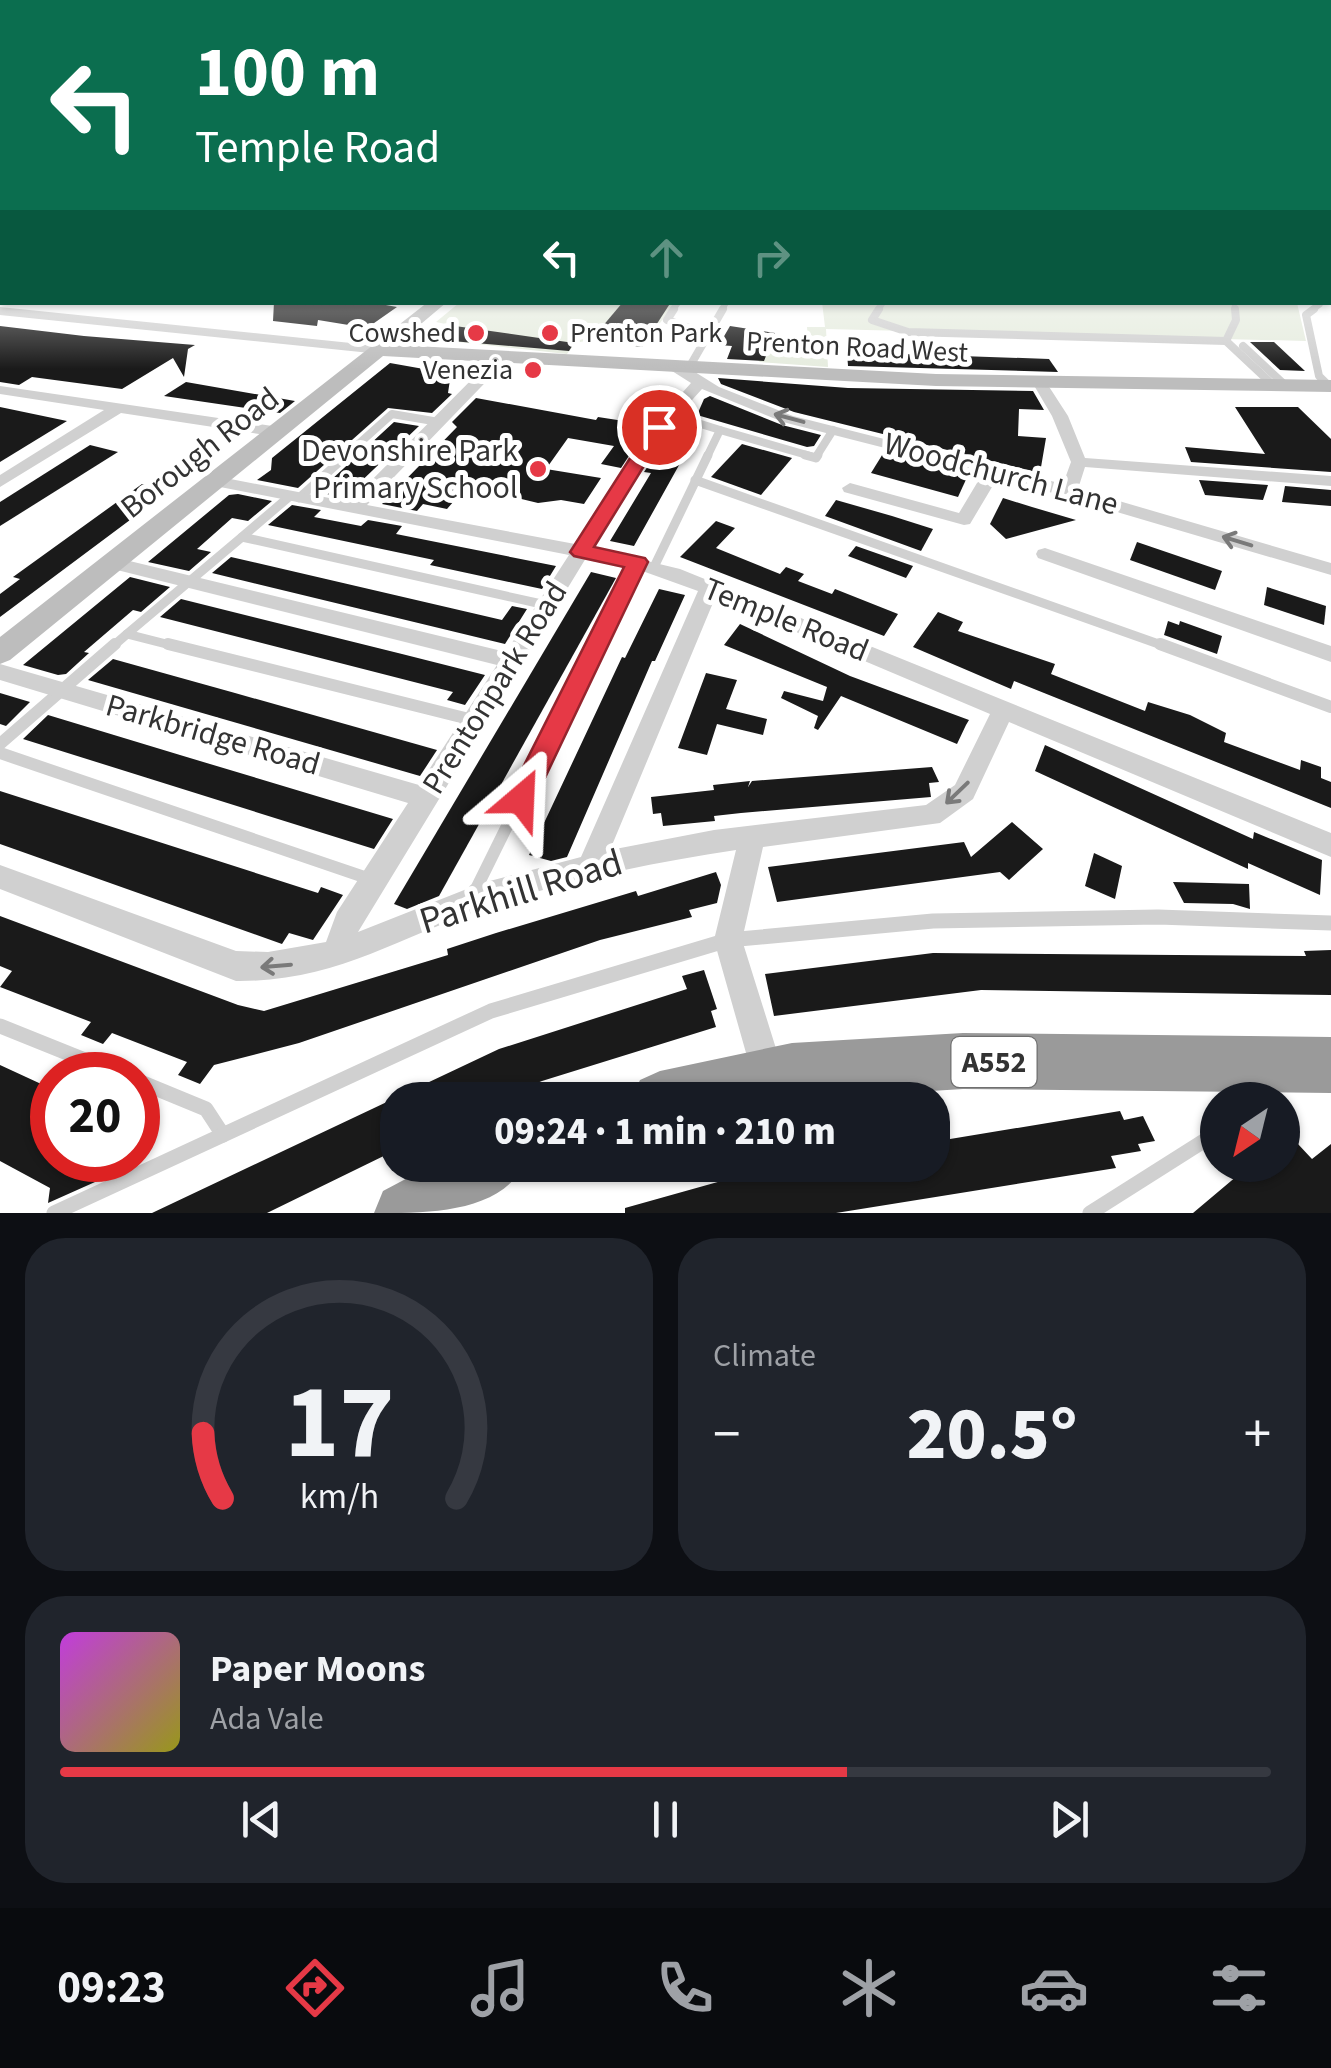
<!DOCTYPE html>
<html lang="en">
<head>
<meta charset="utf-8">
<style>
  body { margin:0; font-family:"Source Sans 3",sans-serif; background:#20242c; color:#f1f3f6; height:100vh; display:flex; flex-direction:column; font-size:38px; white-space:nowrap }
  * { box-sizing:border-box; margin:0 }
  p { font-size:32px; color:#9ea1a6 }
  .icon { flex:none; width:55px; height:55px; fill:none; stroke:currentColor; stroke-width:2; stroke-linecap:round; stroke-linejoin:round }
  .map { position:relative; height:1213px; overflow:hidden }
  .drawer { display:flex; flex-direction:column; gap:25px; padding:25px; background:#0d0f14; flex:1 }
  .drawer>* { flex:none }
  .banner { position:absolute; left:0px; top:0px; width:1332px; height:305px; box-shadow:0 2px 8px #0004; background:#0b6e4f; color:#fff; overflow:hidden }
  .needle { width:65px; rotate:215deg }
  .buttons { position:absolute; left:1200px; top:1082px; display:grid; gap:20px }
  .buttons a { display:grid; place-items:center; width:100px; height:100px; border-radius:50%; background:#171b24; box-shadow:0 2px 8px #0004; font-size:50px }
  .speed { position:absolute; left:30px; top:1052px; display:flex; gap:20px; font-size:50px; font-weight:700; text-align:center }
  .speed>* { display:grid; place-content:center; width:130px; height:130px; border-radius:50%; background:#171b24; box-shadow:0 2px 8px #0004; line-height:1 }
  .speed .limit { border:15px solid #d22; background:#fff; color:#111 }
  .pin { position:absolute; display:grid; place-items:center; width:85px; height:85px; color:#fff; margin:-42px; border:5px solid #fff; border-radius:50%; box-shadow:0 2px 10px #0007 }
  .me { position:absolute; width:110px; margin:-55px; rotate:26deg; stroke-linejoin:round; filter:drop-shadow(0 0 8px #0008) }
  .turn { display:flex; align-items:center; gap:35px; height:210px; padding:0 30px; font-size:45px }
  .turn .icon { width:130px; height:130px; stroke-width:2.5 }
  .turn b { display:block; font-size:70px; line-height:85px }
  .lanes { display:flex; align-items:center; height:95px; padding:0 30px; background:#0003; justify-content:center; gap:50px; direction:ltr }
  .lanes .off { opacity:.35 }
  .big { font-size:75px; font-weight:800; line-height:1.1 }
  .drawer .widget { flex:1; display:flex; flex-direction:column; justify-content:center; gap:15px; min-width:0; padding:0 35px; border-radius:40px; background:#20242c }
  .drawer .dial { align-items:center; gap:0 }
  .dial svg { height:260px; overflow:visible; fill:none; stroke:#363941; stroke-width:7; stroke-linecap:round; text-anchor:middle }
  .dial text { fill:#f1f3f6; stroke:none }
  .song { display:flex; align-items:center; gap:30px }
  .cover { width:120px; height:120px; border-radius:15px; background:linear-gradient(135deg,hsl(290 70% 55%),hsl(60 70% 35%)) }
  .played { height:10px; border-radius:5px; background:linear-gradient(90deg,#e63946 65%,#363941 65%) }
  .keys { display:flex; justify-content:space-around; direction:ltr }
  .heat { display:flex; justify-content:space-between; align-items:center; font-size:55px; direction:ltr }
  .drawer .tiles { flex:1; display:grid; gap:25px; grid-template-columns:1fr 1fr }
  .widget:last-child { grid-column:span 2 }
  .trip { position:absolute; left:380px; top:1082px; width:570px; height:100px; border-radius:40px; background:#171b24; box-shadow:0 2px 8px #0004; font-weight:800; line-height:100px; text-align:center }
  .tabs { display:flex; height:160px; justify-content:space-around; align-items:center; background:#090b0e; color:#9ea1a6 }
  .tabs .icon { width:70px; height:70px }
  .tabs .selected { color:#e63946 }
  .tabs b { font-size:45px; color:#f1f3f6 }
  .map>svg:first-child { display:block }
</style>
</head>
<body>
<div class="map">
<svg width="1331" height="1213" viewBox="0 0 1331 1213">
  <rect width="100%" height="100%" fill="#fff"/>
  <g fill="#e6ecdf">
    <polygon points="822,302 1297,303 1306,341 826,329 828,367 760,362 756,359 768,352 809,356 807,327 825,327"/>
    <polygon points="459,303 675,303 642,347 591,340 575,343 567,354 440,340 455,326 436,322"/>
  </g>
  <g fill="#1a1a1a">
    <polygon points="274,302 369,302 397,307 367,328 318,320 317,326 273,321"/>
    <polygon points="623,302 671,302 642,347 591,340"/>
    <polygon points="0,326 84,336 195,345 188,349 184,377 173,358 122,389 32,377 19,385 0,382"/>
    <polygon points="455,326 574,343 569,351 440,340"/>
    <polygon points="730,326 775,333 764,361 727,359 732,346 719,345"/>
    <polygon points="1250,342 1274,342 1305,371 1280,370"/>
    <polygon points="847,352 1049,359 1058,372 848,366"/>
    <polygon points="390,363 435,371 444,363 481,365 477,369 452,366 448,393 452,394 432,413 388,408 298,488 257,480 271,470 272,458"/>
    <polygon points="718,378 848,388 1033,391 1044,410 1019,409 1018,436 1046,438 1040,473 794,412 721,384"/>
    <polygon points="186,382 295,401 280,413 164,396"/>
    <polygon points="659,385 671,392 621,468 601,464 614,446 568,438 546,469 601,478 584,504 561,500 538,503 467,486 447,509 423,504 417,511 382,504 457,427 452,422 476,398 596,420 598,417 637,423"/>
    <polygon points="710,396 782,425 821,435 814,446 807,447 697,415 704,399"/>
    <polygon points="0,407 67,421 0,462"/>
    <polygon points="1235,407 1298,407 1331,439 1331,472 1191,462 1185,447 1265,454"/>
    <polygon points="394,422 419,426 351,491 342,490 336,496 318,492"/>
    <polygon points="676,424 698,431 634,546 610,541 651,473 644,472"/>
    <polygon points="742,444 792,458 761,495 711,477"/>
    <polygon points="90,445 118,452 0,526 0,502"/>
    <polygon points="884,452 969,473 958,497 871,473"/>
    <polygon points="181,462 201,467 0,617 0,594 20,579 13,577 142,484 149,486"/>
    <polygon points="1199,480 1268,485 1263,500 1205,495"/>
    <polygon points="1285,486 1331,490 1331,506 1282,502"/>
    <polygon points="238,494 272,501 248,521 232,518 197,549 211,552 189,571 148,562 229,495"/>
    <polygon points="1003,498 1032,507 1076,520 1006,539 990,524"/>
    <polygon points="836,500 892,516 933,529 921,551 825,516"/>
    <polygon points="292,505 321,510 314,517 361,526 368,520 402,526 396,534 556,566 542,589 430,565 434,560 268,525"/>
    <polygon points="716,521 735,528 716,548 780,574 786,567 804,574 798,581 832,594 835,589 898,614 884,636 680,557"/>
    <polygon points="1137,542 1222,571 1215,590 1130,560"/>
    <polygon points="856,546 913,566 906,578 848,556"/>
    <polygon points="231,557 502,620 512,606 527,609 505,644 212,573"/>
    <polygon points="591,572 616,578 439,896 407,909 394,904"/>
    <polygon points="130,577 170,587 141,612 133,610 84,652 89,653 66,674 58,675 23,665"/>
    <polygon points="1267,587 1326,606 1324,625 1264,605"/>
    <polygon points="659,589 685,595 655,661 652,661 567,857 551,861 529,855 622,657 625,658"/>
    <polygon points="181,599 402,654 485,675 465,705 447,700 453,692 160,617"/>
    <polygon points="938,612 963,622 958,631 1055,664 1051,674 1145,711 1148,702 1190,715 1226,733 1224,742 1300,770 1301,760 1321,767 1321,778 1331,782 1331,808 1014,681 1011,689 913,647"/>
    <polygon points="1168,621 1179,625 1180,621 1222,636 1217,654 1164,635"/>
    <polygon points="740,624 850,676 969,720 966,725 957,744 841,696 818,730 814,728 818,716 781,698 784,691 823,701 827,687 724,645"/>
    <polygon points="113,659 235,693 437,750 420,776 88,680"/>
    <polygon points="706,673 737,680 726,709 767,719 763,735 717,724 707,755 678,748"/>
    <polygon points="0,693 30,702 6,726 0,724"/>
    <polygon points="48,715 180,755 393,819 374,849 23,739"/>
    <polygon points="1045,745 1253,839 1254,832 1322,860 1320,895 1248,863 1248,869 1035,771"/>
    <polygon points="932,767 939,782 929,783 931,797 741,813 714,816 715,821 663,826 661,813 653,814 651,797 714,790 713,785 750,781 748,787 752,781"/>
    <polygon points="0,791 318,893 321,887 343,895 313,940 289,933 282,944 0,844"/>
    <polygon points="1012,822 1043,849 1009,880 1000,872 777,902 768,867 964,842 971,857"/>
    <polygon points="1094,853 1122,866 1115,899 1085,886"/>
    <polygon points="716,872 721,885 717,903 689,910 692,917 600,940 299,1043 214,1065 200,1084 178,1075 187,1062 112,1033 103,1044 81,1035 91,1022 0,987 12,971 0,966 0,916 238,1005 264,1011 448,955 447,949 496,933 636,891 638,896"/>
    <polygon points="1173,882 1249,884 1250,909 1233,904 1184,903"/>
    <polygon points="1331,950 1331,995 981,990 774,1016 765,974 933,953 1306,956 1304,951"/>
    <polygon points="704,970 717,1009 711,1011 716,1027 542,1081 495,1100 398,1100 398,1149 267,1213 152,1213 499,1049 687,989 682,976"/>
    <polygon points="0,1065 52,1089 52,1160 105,1160 104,1178 48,1203 50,1188 0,1161"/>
    <polygon points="1120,1111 1124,1120 1143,1116 1155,1141 1138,1144 1141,1151 1111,1156 1116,1168 836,1213 625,1213 625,1208 778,1165 932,1165 932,1142"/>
    <polygon points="1282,1127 1312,1159 1331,1144 1331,1213 1193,1213 1250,1165 1282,1165"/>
  </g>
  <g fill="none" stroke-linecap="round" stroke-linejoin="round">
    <g stroke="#d0d0d0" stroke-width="5">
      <polyline points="1234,302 1235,312"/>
      <polyline points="672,312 679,302"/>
      <polyline points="721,312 727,302"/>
      <polyline points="877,312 884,302"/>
      <polyline points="1310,312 1320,305"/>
    </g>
    <g stroke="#d0d0d0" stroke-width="8">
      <polyline points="674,309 667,320 707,334"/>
      <polyline points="879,309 872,320 908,332 1226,341"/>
      <polyline points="1235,309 1236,320 1226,341 1273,385"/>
      <polyline points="1314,309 1306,315 1319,376 1330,387"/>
      <polyline points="1243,346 1286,386"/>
      <polyline points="690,366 723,309"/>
      <polyline points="672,415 720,430 707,457"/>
      <polyline points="720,430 814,457"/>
      <polyline points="344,457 392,414 439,422"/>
      <polyline points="816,457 833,430"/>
    </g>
    <g stroke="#d0d0d0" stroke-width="9">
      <polyline points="805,455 816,458 818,455"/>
      <polyline points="695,480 1167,647"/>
      <polyline points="299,498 347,455"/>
      <polyline points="242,537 290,496"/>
      <polyline points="654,567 708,455"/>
      <polyline points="127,634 242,537 546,605"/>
      <polyline points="112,647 127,634 178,647"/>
      <polyline points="595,647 637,562"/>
    </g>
    <g stroke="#d0d0d0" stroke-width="12">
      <polyline points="168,644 473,720"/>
      <polyline points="1160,644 1331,707"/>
      <polyline points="0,744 115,644"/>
      <polyline points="0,753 373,880"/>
      <polyline points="474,893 597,644"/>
    </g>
    <g stroke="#d0d0d0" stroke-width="15">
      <polyline points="473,895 475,891"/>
      <polyline points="0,1026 122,1075"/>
      <polyline points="138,1081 206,1109 223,1135"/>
      <polyline points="1260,1100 1272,1084"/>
      <polyline points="54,1213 491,1011 728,940 933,921 1158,917 1331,923"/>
      <polyline points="1090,1213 1218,1132"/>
    </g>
    <g fill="#d0d0d0" fill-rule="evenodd">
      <rect x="0" y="242" width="2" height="6"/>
      <polygon points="0,307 380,346 387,350 380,354 0,315"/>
      <path d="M 503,352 L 508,353 L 508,359 L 367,505 L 575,544 L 654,424 L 691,383 L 672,371 L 674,363 L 679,362 L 719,387 L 793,416 L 1063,484 L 1071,462 L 1052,416 L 1032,382 L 1034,379 L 1046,382 L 1068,416 L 1085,458 L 1331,476 L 1331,486 L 1085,467 L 1078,489 L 1331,563 L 1331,575 L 998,477 L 970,524 L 964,525 L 844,492 L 842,488 L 850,483 L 959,513 L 983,473 L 783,422 L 702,389 L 665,430 L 593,548 L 680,569 L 1331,833 L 1331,857 L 1009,722 L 973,799 L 940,823 L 763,847 L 742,940 L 784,1074 L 779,1085 L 768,1090 L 757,1085 L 752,1074 L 714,940 L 736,850 C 651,863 564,880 483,909 C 394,939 335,982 236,981 L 0,889 L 0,865 L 236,951 L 268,952 L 326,942 L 337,912 L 408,803 L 0,680 L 0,664 L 419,785 L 497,665 L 113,569 L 104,563 L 113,557 L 506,652 L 569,555 L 215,486 L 207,481 L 215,476 L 350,502 L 498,353 ZM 586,558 L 634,568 L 698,591 L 581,857 L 482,883 L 358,932 ZM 715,598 L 990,714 L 955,785 L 926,805 L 714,830 L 610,850 Z"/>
      <polygon points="0,386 279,427 287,432 279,437 121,413 0,487 0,475 104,410 0,394"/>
      <polygon points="1045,548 1331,646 1331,662 1038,558 1036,554 1038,550"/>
    </g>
    <g fill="#bdbdbd" fill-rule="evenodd">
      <rect x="1330" y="202" width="1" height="8"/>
      <polygon points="428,302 447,302 396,345 936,374 1331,380 1331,392 936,386 383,356 10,660 0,664 0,637"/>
    </g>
    <g fill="#9a9a9a" fill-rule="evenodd">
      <polygon points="963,1033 1331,1037 1331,1093 963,1089 787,1100 631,1100 640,1080 660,1071 792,1043"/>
      <path d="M 432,1165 L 524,1165 C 499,1213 428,1213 374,1213 L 383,1191 Z"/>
    </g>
  </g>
  <defs><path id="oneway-shaft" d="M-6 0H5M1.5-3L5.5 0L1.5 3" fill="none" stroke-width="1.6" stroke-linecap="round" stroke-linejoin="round" transform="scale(2.5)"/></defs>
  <g stroke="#7a7a7a">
    <use href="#oneway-shaft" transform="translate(789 418) rotate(-165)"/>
    <use href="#oneway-shaft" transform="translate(1237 541) rotate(-163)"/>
    <use href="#oneway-shaft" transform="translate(957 793) rotate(136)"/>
    <use href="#oneway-shaft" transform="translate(276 966) rotate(175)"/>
  </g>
  <linearGradient id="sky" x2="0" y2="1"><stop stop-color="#9ec6ea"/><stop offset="0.54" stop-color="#fff"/><stop offset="1" stop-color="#fff" stop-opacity="0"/></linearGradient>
  <rect width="1331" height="369" fill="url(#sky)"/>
  <polygon fill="#e63946" stroke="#96252e" stroke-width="2.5" points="659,422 668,427 594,547 645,558 648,562 531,807 521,811 511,807 507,799 624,567 574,556 570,552 650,427"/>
  <g fill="#e63946" stroke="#fff" stroke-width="4">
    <circle cx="476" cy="333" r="10"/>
    <circle cx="550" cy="333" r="10"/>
    <circle cx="533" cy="370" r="10"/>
    <circle cx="538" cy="469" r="10"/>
  </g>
  <g text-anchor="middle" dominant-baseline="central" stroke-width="10" stroke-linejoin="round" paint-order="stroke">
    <g font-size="28" fill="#333" stroke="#fff" text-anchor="end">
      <text x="456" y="333">Cowshed</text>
      <text x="570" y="333" text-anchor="start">Prenton Park</text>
      <text x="513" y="370">Venezia</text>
    </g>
    <g font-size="28" fill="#333" stroke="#fff">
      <text transform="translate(857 347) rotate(3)">Prenton Road West</text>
    </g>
    <rect fill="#fff" stroke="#707070" stroke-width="2.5" x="951.5" y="1037" width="85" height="50" rx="8"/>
    <g font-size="30" font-weight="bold" fill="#333">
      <text x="994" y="1062">A552</text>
    </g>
    <g font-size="32" fill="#333" stroke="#fff" text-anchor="end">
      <text x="518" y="451">Devonshire Park<tspan x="518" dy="37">Primary School</tspan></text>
    </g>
    <g font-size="32" fill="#333" stroke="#fff">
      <text transform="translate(200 453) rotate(-38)">Borough Road</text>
      <text transform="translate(1001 474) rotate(15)">Woodchurch Lane</text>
      <text transform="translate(786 620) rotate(22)">Temple Road</text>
      <text transform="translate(495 688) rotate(-58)">Prentonpark Road</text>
      <text transform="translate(213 735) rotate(16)">Parkbridge Road</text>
    </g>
    <g font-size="38" fill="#333" stroke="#fff">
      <text transform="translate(521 892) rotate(-17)">Parkhill Road</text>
    </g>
  </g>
</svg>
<div class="buttons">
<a><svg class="needle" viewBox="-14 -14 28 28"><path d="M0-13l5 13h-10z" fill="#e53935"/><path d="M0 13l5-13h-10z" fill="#9ea1a6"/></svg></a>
</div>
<div class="speed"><div class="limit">20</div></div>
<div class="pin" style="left:659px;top:427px;background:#d93025"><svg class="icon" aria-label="arrive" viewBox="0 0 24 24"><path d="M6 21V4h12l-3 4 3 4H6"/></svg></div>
<svg class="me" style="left:521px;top:799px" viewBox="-20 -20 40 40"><path d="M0-17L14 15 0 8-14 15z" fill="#e63946" stroke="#fff" stroke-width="4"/></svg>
<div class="trip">09:24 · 1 min · 210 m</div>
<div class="banner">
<div class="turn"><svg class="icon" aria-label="left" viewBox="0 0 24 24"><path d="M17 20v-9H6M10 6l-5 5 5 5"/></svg><div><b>100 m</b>Temple Road</div></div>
<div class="lanes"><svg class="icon" aria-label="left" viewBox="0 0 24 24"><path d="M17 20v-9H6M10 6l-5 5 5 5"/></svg><svg class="icon off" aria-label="ahead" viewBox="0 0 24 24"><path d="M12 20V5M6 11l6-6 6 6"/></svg><svg class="icon off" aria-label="right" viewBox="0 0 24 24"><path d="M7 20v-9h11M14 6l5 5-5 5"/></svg></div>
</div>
</div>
<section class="drawer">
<div class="tiles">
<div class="widget dial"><svg viewBox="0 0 100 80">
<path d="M14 69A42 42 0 1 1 86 69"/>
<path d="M14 69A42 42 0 0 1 8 49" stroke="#e63946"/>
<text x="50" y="56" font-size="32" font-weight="700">17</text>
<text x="50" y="72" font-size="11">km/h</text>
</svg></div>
<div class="widget"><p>Climate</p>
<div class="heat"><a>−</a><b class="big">20.5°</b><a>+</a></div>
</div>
<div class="widget">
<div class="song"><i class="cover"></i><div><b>Paper Moons</b><p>Ada Vale</p></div></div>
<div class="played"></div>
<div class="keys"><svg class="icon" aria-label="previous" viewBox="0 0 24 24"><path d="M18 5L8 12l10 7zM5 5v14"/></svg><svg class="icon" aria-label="pause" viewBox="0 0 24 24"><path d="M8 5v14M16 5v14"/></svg><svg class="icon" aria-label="next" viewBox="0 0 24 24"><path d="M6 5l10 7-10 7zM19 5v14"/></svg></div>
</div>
</div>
</section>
<nav class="tabs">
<b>09:23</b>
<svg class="icon selected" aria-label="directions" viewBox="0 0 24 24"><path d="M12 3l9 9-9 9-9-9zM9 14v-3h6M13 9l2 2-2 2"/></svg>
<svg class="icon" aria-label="music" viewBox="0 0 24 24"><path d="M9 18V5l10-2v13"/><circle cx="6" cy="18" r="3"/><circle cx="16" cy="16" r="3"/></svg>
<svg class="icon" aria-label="phone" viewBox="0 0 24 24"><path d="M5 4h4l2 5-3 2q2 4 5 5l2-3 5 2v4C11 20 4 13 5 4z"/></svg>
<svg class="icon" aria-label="climate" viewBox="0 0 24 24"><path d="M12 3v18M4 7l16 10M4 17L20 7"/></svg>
<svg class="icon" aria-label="car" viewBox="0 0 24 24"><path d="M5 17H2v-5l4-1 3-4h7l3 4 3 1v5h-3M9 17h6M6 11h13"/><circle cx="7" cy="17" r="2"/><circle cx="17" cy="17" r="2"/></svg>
<svg class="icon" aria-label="filters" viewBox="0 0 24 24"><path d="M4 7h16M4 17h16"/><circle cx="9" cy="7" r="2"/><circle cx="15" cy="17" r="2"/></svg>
</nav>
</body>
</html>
